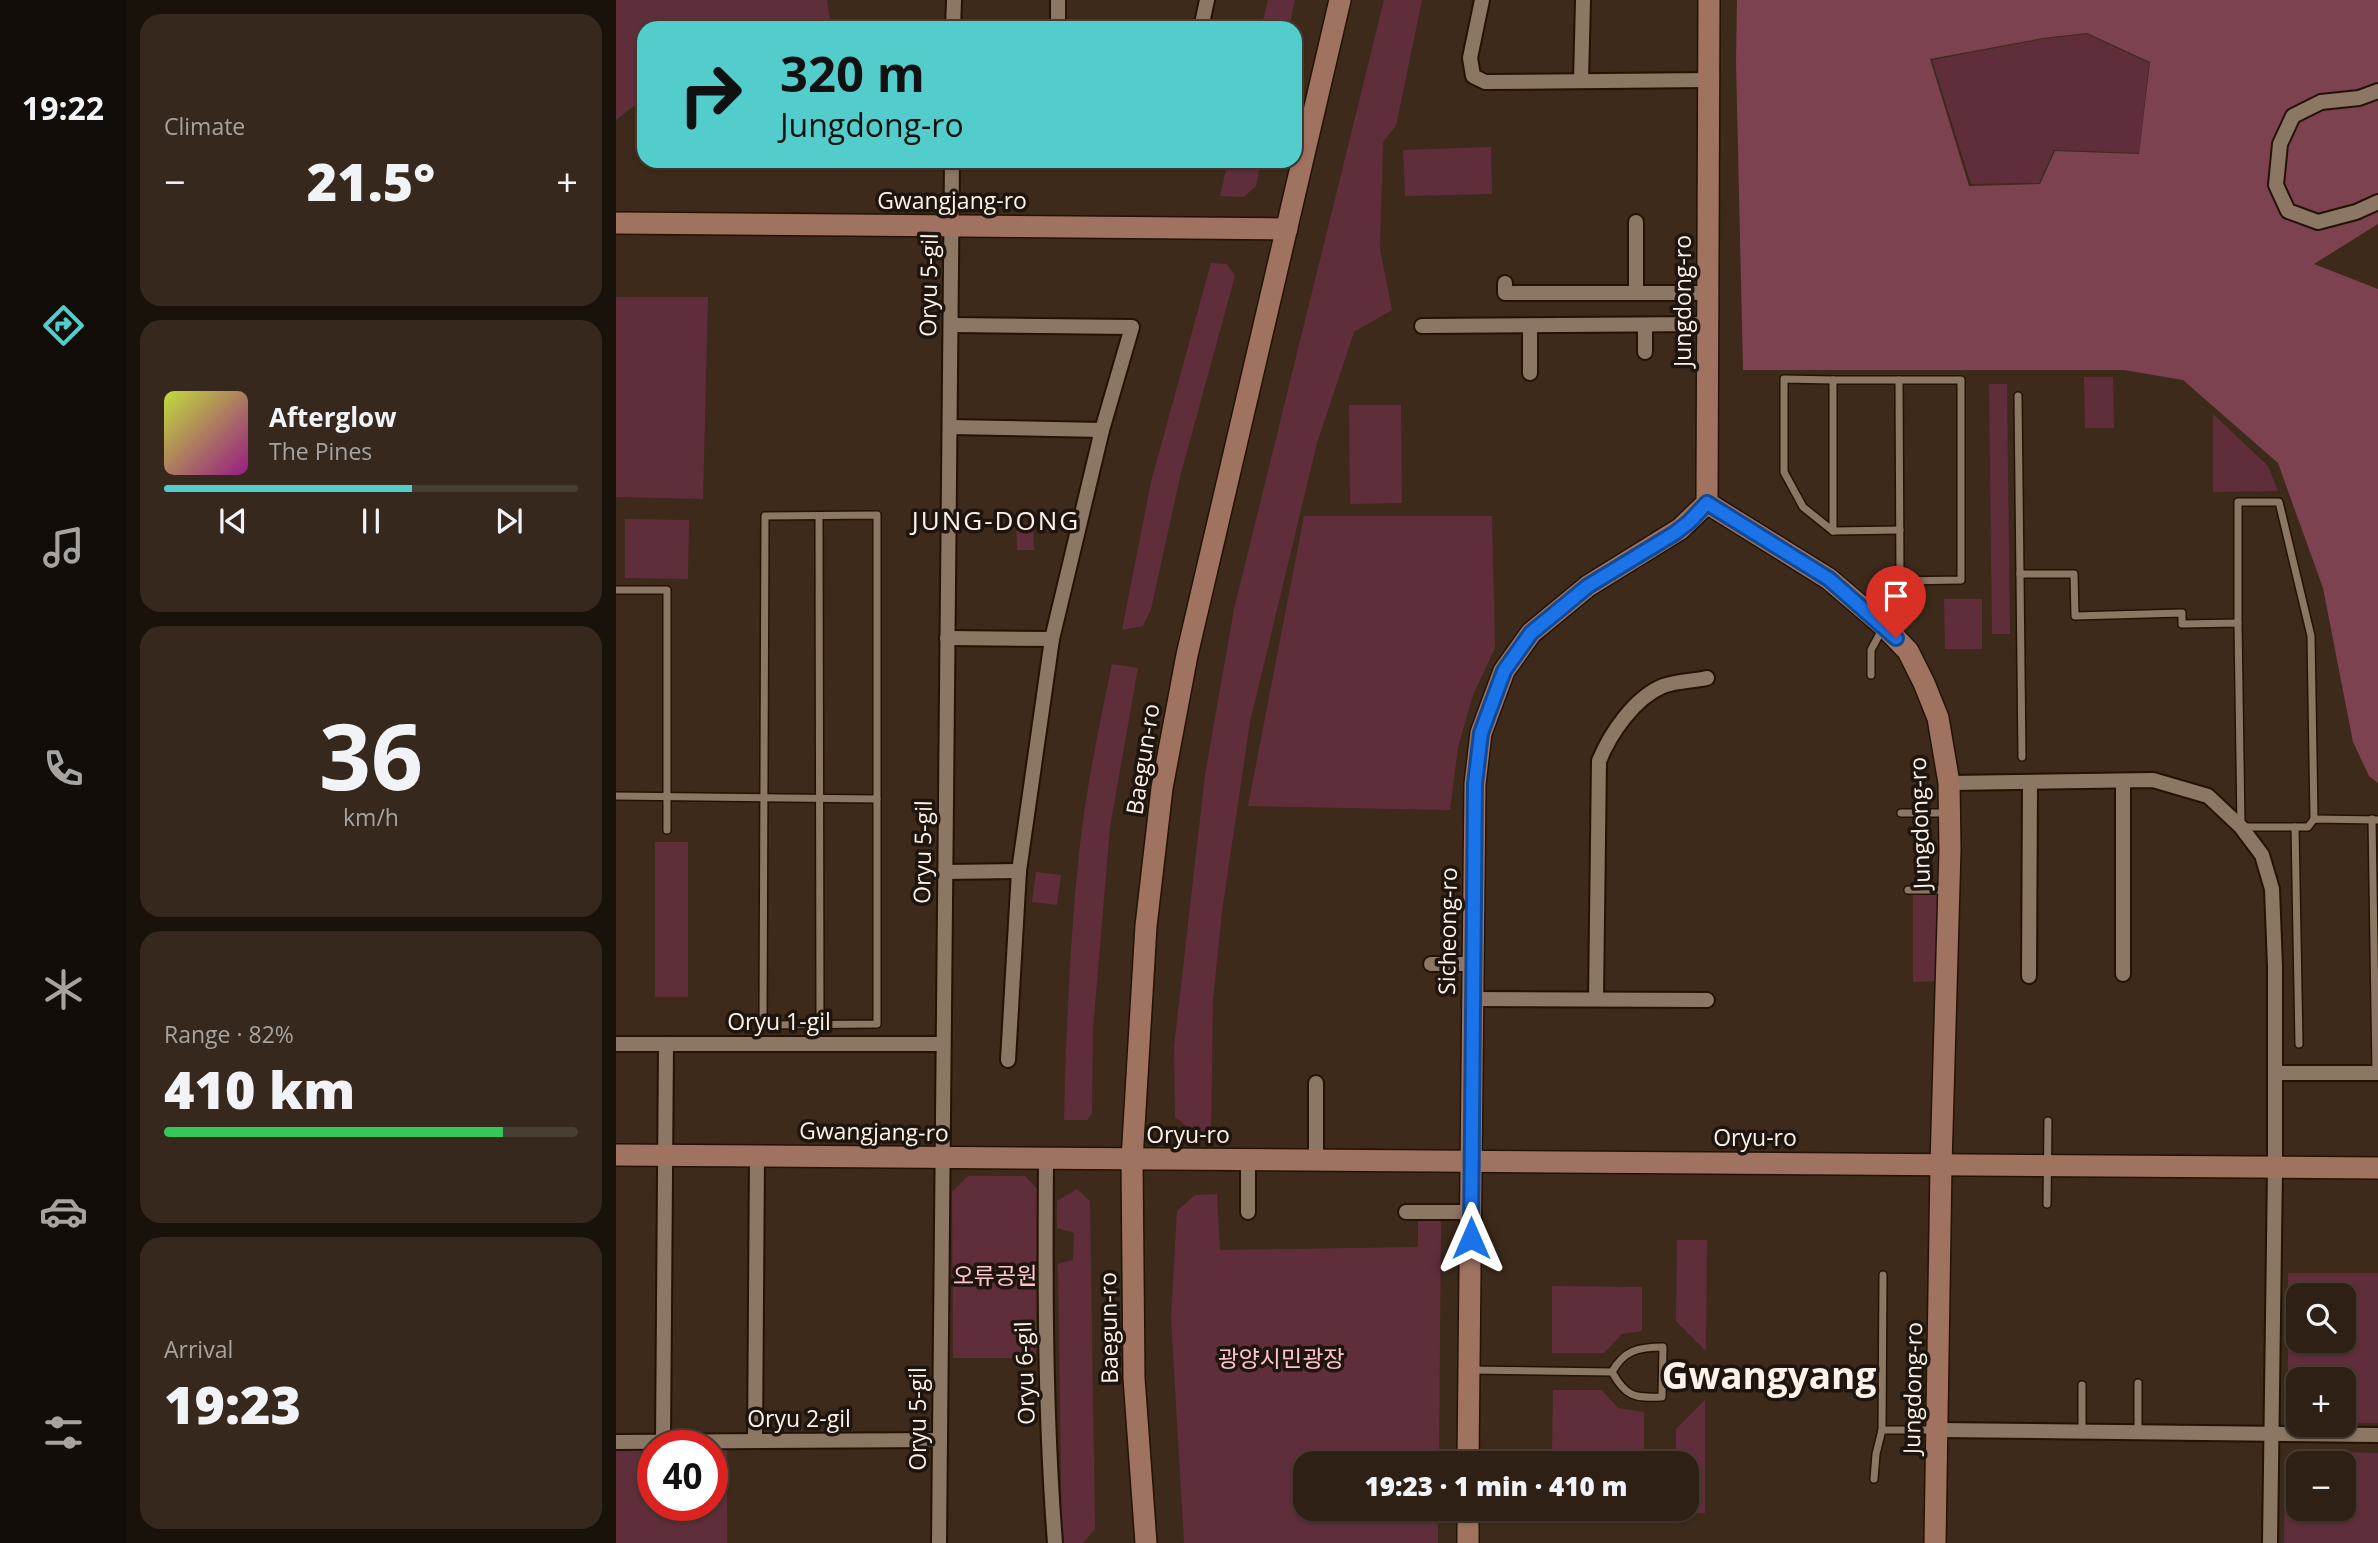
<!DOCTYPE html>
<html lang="en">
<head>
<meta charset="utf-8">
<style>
  body { margin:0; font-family:"Open Sans","Noto Sans KR",sans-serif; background:#36281d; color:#f1f3f6; height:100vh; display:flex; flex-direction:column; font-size:26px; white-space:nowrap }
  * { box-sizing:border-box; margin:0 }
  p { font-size:23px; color:#a7a3a0 }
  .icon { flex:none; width:38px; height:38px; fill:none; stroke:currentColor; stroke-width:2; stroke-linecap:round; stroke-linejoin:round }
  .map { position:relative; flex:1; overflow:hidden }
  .panel { display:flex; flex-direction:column; gap:14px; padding:14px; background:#19120b; width:490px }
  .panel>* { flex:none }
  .top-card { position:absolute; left:21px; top:21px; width:665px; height:147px; border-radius:21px; box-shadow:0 2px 5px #0004,0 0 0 2px #493e34; background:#53cdcb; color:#111; overflow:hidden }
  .fabs { position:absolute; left:1670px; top:1283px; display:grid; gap:14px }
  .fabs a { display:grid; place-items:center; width:70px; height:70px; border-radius:14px; background:#2e2014; box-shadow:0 2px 5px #0004,0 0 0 2px #493e34; font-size:35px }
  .speed { position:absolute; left:21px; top:1430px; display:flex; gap:14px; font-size:35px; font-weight:700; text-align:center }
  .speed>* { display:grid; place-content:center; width:91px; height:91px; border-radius:50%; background:#2e2014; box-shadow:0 2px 5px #0004,0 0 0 2px #493e34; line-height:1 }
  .speed .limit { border:10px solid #d22; background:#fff; color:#111 }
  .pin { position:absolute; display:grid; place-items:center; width:60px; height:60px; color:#fff; margin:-72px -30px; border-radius:50% 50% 50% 0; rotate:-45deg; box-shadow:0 0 7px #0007 }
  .pin .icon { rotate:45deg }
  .me { position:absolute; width:77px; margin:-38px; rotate:0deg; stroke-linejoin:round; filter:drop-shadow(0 0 5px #0008) }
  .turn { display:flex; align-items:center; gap:24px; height:147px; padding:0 28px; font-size:32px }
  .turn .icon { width:91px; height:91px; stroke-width:2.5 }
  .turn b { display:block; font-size:49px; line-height:60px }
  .big { font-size:52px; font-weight:800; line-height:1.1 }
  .panel .tile { flex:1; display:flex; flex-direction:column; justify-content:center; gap:10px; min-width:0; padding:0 24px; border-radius:21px; background:#36281d }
  .panel .dial { align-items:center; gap:0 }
  .dial b { font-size:91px; line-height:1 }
  .song { display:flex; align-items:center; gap:21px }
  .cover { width:84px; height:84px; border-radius:10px; background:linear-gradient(135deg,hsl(70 70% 55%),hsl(310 70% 35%)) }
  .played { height:7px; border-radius:4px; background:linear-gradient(90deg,#53cdcb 60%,#493e34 60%) }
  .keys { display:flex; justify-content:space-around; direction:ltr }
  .heat { display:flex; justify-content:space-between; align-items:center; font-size:38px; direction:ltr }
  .charge { height:10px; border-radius:5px; background:linear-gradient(90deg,#34c759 82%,#493e34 0) }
  .trip { position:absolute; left:677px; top:1451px; width:406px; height:70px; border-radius:21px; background:#2e2014; box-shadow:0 2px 5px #0004,0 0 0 2px #493e34; font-weight:800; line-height:70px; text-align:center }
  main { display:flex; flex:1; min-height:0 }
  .dock { display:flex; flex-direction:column; width:126px; justify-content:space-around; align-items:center; background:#120d08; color:#a7a3a0 }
  .dock .icon { width:49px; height:49px }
  .dock .selected { color:#53cdcb }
  .dock b { font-size:32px; color:#f1f3f6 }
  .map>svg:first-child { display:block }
</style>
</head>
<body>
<main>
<nav class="dock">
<b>19:22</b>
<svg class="icon selected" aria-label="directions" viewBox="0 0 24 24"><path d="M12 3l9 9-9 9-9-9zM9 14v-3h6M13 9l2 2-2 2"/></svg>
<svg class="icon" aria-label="music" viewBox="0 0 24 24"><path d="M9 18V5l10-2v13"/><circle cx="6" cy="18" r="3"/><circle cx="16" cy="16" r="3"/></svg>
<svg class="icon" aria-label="phone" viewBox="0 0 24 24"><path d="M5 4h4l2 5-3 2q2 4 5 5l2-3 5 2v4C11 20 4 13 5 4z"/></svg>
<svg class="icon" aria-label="climate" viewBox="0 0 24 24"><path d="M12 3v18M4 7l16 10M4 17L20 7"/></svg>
<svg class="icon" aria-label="car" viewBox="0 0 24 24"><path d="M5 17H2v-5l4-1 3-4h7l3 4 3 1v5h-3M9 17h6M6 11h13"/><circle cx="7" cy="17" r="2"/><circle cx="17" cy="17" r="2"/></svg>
<svg class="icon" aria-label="filters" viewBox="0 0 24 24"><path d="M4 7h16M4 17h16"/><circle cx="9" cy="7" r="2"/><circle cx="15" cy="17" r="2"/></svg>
</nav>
<section class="panel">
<div class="tile"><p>Climate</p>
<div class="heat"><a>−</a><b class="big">21.5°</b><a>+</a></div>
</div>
<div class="tile">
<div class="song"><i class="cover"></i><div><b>Afterglow</b><p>The Pines</p></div></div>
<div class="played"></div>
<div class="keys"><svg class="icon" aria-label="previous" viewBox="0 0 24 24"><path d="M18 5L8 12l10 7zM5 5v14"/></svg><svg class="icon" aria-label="pause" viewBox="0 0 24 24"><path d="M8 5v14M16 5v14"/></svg><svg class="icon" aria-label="next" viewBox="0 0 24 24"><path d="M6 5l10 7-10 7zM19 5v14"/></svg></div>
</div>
<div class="tile dial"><b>36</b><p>km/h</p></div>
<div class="tile"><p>Range · 82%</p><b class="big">410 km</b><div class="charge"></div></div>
<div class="tile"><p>Arrival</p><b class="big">19:23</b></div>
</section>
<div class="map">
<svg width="1762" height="1543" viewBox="0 0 1762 1543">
  <rect width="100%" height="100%" fill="#3d2a1b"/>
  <g fill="#5f2e3a" fill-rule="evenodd">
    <polygon points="0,0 211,0 215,27 28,28 28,98 0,120"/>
    <polygon points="652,0 679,0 673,28 645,28"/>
    <polygon points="768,0 806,0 780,126 767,142 764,249 776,310 738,332 701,443 634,722 606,911 597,1000 595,1136 583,1136 559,1117 558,1047 589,775 618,609"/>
    <polygon points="1471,34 1533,63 1523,153 1438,150 1423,183 1355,184 1316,60 1427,39"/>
    <polygon points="875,147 876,194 789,196 787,150"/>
    <polygon points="612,161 645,161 640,186 628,197 604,196"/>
    <polygon points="595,263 611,264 619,276 565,473 535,609 527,626 506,630 535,482"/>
    <polygon points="0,297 92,297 87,499 0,497"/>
    <polygon points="1468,377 1497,377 1498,428 1469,428"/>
    <polygon points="1373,384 1391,384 1394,634 1376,634"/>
    <polygon points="733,405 785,405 786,503 734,504"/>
    <polygon points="1597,414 1652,466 1662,491 1597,492"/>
    <polygon points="688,516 876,516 879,648 857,695 842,747 834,810 632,806"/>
    <polygon points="9,519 73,520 72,579 9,578"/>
    <polygon points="417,523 418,550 401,550 400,524"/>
    <polygon points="1328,599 1366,599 1366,649 1329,649"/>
    <path d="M 496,664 L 522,668 L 494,827 L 477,1029 L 476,1114 L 471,1120 L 448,1120 C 450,1031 454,941 463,853 C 470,789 483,727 496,664 Z"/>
    <rect x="39" y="842" width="33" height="155"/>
    <polygon points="420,872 445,875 441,905 416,902"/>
    <polygon points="1297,893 1330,893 1328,981 1297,982"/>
    <polygon points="352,1176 409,1176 421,1189 420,1358 337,1358 336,1192"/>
    <polygon points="461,1189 474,1201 479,1529 467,1543 446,1543 442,1264 457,1260 458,1233 441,1228 441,1201"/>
    <polygon points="601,1194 604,1250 802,1247 802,1218 825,1218 823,1463 690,1463 690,1508 822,1509 822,1543 568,1543 555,1318 561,1211 579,1195"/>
    <polygon points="1061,1240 1091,1240 1090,1351 1060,1321"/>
    <path d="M 1672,1273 L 1762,1273 L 1762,1423 L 1727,1423 L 1727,1379 L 1682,1379 L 1682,1418 L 1672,1410 ZM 1682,1295 L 1727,1295 L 1727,1340 L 1682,1340 Z"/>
    <polygon points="936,1286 1026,1287 1026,1331 1006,1334 988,1353 936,1353"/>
    <polygon points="937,1390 986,1390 1002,1408 1028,1412 1028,1459 948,1459 936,1452"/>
    <polygon points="1089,1400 1089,1513 1060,1514 1060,1509 1071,1508 1071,1463 1060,1463 1060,1429"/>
    <polygon points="0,1448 37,1448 37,1505 96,1505 96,1448 111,1448 111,1543 0,1543"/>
    <path d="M 1685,1451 L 1762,1453 L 1762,1543 L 1668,1543 L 1669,1472 ZM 1727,1463 L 1727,1508 L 1682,1508 L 1682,1463 Z"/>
  </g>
  <path fill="#7d424f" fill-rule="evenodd" d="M 1121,0 L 1762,0 L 1762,224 L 1698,264 L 1762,289 L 1762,783 L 1753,776 L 1737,742 L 1707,588 L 1662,463 L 1567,380 L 1508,370 L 1127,370 L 1120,61 ZM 1471,33 L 1534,62 L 1523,154 L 1439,151 L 1424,184 L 1353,186 L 1314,59 L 1427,38 Z"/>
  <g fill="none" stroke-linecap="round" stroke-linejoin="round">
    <defs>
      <g id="lane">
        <polyline points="1217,380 1168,379 1168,472 1187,507 1217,531"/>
        <polyline points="1283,380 1284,581"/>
        <polyline points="1402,396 1406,757"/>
        <polygon points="261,515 261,1024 147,1025 149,516"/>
        <polyline points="203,516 204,1025"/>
        <polyline points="1404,574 1458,574 1459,616 1566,613 1566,624 1622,623 1625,827 1692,827 1698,819 1762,820"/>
        <polyline points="0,590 51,590 51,830"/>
        <polyline points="1622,623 1622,502 1663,502 1695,636 1698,819"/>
        <polyline points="1255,675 1255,650 1268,626 1272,605 1284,581 1345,580 1345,380 1217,380 1217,531 1284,530"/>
        <polyline points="0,796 261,799"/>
        <polyline points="1285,813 1333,813"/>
        <polyline points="1756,819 1760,1073"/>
        <polyline points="1679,827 1683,1044"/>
        <polyline points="1292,890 1329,890"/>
        <polyline points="1431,1204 1432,1121"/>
        <path d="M 854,1370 L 996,1372 C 1010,1397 1018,1398 1046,1397 L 1047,1347 C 1023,1347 1008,1350 996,1372"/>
        <polyline points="1522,1383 1522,1433"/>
        <polyline points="1466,1385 1466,1432"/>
        <polyline points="1266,1430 1267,1275"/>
        <polyline points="1258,1479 1260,1454 1266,1430 1317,1430"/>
      </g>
      <g id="street">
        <polyline points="866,0 854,58 857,76 869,82 1093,80"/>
        <polyline points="337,28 338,0"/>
        <polyline points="442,28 442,0"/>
        <polyline points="585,28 591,0"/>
        <polyline points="965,81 967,0"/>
        <polyline points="1762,91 1743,98 1705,102 1677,116 1664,144 1660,185 1672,211 1702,222 1740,212 1762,202"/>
        <polyline points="1020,222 1020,293"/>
        <polyline points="889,283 889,293 1092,293"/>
        <polyline points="335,325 516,327 486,430 436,639 403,871 392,1060"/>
        <polyline points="1029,325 1029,352"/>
        <polyline points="806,326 1092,324"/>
        <polyline points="914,326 914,373"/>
        <polyline points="334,427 486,430"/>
        <polyline points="331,638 436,639"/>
        <polyline points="1507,781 1507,974"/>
        <polyline points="1333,783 1537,780 1592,796 1625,827 1646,855 1656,889 1659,967 1659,1167 1654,1543"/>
        <polyline points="329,872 403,871"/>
        <polyline points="815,964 857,964"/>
        <polyline points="1413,976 1414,782"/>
        <polyline points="857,999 1091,1000"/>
        <path d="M 980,999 L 983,761 C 994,734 1018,698 1047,686 C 1060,681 1078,681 1091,678"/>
        <polyline points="0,1044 327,1044"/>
        <polyline points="1659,1073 1762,1073"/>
        <polyline points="700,1083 700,1161"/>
        <path d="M 430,1159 C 429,1287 429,1415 439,1543"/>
        <polyline points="632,1160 632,1212"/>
        <polyline points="790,1212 855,1212"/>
        <polyline points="1322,1430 1762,1435"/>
        <polyline points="47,1441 50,1044"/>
        <polyline points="139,1441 141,1156"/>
        <polyline points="0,1442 324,1440"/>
        <polyline points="323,1543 336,161"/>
      </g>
      <g id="secondary">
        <polyline points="1093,0 1091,503 1213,579 1268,626 1292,651 1308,683 1322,718 1333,783 1334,850 1325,1165 1319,1543"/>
        <polyline points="0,223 671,229"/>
        <polyline points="0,1155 1762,1168"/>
        <polyline points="852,1463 859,784 865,733 888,671 915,633 972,586 1064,529 1091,503"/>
        <polyline points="530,1543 518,1378 516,1160 530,926 546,788 571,655 724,0"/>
        <polyline points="852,1543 852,1508"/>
      </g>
    </defs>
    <use href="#lane" stroke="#241205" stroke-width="10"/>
    <use href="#street" stroke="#241205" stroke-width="18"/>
    <use href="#secondary" stroke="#241205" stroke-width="24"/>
    <use href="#lane" stroke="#8c7664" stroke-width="7"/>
    <use href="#street" stroke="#8c7664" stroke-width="14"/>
    <use href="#secondary" stroke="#a07360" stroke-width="21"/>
  </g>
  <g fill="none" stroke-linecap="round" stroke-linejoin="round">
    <defs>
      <polyline id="route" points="855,1238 859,784 865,733 888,671 915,633 972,586 1059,533 1073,522 1091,503 1213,579 1280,638"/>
    </defs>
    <use href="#route" stroke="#114b97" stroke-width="18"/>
    <use href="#route" stroke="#1a73e8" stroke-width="12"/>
  </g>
  <g text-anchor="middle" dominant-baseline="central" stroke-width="7" stroke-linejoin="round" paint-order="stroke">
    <g font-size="23" fill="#fff2e8" stroke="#1e150e">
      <text x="336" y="200">Gwangjang-ro</text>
      <text transform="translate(312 285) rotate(-89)">Oryu 5-gil</text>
      <text transform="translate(1066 301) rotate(-90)">Jungdong-ro</text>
      <text transform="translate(526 759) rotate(-81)">Baegun-ro</text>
      <text transform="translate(1303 823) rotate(-92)">Jungdong-ro</text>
      <text transform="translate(306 852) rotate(-89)">Oryu 5-gil</text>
      <text transform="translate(831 931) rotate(-89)">Sicheong-ro</text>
      <text x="163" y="1021">Oryu 1-gil</text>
      <text transform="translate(258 1131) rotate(1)">Gwangjang-ro</text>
      <text x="572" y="1134">Oryu-ro</text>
      <text x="1139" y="1137">Oryu-ro</text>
      <text transform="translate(492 1328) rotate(-91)">Baegun-ro</text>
      <text transform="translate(408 1373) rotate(-92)">Oryu 6-gil</text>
      <text transform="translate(1296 1388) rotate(-89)">Jungdong-ro</text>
      <text x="183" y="1418">Oryu 2-gil</text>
      <text transform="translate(301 1419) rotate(-90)">Oryu 5-gil</text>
    </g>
    <g font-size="23" fill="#fdc3ce" stroke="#1e150e">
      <text x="379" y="1275">오류공원</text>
      <text x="665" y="1358">광양시민광장</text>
    </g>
    <g font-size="26" letter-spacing="2" fill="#fff2e8" stroke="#1e150e">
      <text x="380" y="520">JUNG-DONG</text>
    </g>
    <g font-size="37" font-weight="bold" fill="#fff2e8" stroke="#1e150e">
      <text x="1153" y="1374">Gwangyang</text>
    </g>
  </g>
</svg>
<div class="fabs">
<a><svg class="icon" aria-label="search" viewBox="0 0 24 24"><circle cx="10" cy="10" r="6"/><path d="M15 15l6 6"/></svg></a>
<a>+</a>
<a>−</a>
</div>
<div class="speed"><div class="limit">40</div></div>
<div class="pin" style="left:1280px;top:638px;background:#d93025"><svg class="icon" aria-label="arrive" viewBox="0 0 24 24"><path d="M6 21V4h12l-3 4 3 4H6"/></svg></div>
<svg class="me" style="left:855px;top:1238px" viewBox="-20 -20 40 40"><path d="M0-17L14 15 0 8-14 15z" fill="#1a73e8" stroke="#fff" stroke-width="4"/></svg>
<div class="trip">19:23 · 1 min · 410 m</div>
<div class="top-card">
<div class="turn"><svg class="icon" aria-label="right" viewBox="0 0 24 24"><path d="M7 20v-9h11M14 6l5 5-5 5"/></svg><div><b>320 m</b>Jungdong-ro</div></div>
</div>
</div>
</main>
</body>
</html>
